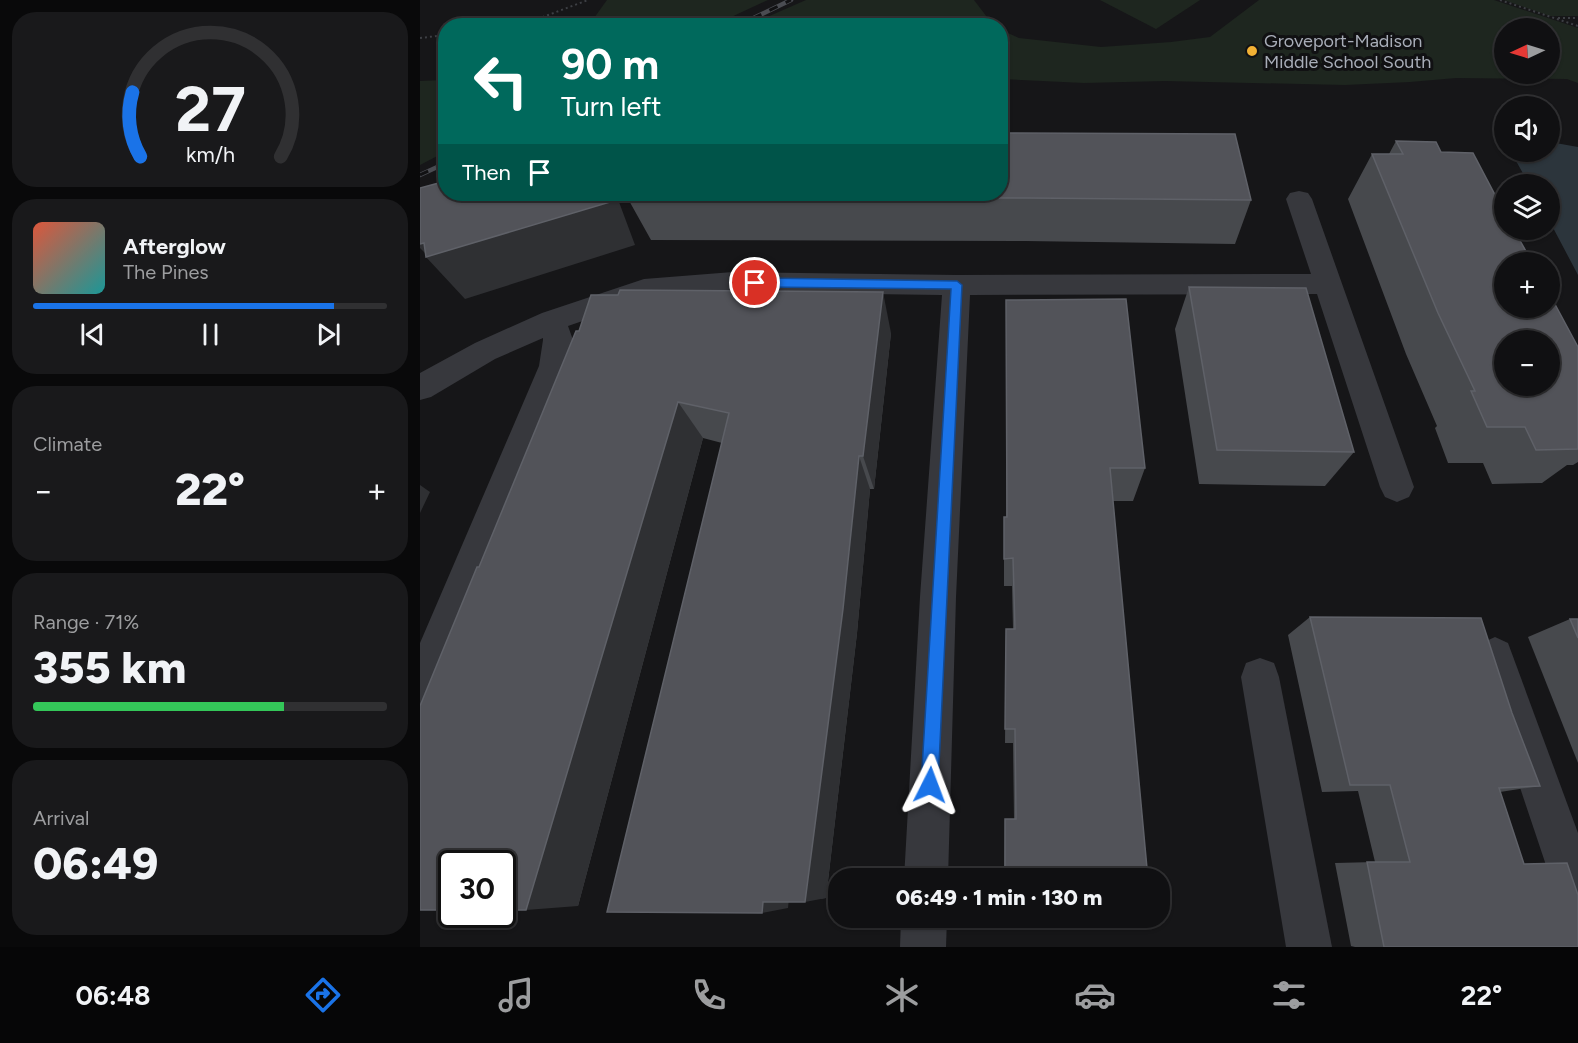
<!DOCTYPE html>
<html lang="en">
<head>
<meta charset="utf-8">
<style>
  body { margin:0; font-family:Figtree,sans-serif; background:#19191b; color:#f1f3f6; height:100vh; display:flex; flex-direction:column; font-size:22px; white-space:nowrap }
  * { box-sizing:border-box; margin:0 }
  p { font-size:20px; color:#9c9d9f }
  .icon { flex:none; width:33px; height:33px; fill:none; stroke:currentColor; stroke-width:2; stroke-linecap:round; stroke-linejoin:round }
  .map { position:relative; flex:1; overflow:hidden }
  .panel { display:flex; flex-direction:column; gap:12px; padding:12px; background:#09090a; width:420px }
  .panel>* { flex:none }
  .top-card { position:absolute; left:18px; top:18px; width:570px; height:183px; border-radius:24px; box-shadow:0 2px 4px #0004,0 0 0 2px #303032; background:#00695c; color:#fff; overflow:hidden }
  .needle { width:39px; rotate:266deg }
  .fabs { position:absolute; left:1074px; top:18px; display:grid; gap:12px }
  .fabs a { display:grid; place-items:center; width:66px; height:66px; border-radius:50%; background:#101012; box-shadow:0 2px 4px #0004,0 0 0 2px #303032; font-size:30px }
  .speed { position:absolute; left:18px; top:850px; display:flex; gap:12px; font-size:30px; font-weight:700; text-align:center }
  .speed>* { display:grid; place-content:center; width:78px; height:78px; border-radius:50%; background:#101012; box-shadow:0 2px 4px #0004,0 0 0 2px #303032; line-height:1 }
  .speed .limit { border:3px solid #111; border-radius:9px; background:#fff; color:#111 }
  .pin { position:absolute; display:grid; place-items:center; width:51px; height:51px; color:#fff; margin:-26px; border:3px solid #fff; border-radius:50%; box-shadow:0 2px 6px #0007 }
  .me { position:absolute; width:66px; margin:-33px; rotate:3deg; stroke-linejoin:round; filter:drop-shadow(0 0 4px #0008) }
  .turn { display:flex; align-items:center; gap:21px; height:126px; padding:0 24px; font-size:27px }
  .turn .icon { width:78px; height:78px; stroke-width:2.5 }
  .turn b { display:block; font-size:42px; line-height:51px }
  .then { display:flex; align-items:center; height:57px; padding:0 24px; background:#0003; gap:12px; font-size:22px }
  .big { font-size:45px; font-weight:800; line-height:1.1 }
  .panel .widget { flex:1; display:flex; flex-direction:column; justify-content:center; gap:9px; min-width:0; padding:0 21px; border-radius:24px; background:#19191b }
  .panel .dial { align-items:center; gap:0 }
  .dial svg { height:156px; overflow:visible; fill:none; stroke:#303032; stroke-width:7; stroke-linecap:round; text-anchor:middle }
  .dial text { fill:#f1f3f6; stroke:none }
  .song { display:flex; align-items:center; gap:18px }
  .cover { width:72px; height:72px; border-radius:9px; background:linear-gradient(135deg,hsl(10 70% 55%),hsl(180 70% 35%)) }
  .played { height:6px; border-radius:3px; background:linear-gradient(90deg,#1a73e8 85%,#303032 85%) }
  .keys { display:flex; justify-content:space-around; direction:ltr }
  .heat { display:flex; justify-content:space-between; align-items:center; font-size:33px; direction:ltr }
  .charge { height:9px; border-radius:4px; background:linear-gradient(90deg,#34c759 71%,#303032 0) }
  .trip { position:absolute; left:408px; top:868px; width:342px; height:60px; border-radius:24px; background:#101012; box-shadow:0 2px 4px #0004,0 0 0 2px #303032; font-weight:800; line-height:60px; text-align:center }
  .menu { display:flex; height:96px; justify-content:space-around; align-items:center; background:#060607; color:#9c9d9f }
  .menu .icon { width:42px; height:42px }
  .menu .on { color:#1a73e8 }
  .menu b { font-size:27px; color:#f1f3f6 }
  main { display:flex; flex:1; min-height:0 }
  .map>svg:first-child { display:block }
</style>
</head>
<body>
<main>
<section class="panel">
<div class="widget dial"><svg viewBox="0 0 100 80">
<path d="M14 69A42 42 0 1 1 86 69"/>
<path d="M14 69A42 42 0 0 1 10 36" stroke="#1a73e8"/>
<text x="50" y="56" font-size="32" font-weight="700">27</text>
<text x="50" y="72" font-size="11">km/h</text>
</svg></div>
<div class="widget">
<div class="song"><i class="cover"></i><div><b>Afterglow</b><p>The Pines</p></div></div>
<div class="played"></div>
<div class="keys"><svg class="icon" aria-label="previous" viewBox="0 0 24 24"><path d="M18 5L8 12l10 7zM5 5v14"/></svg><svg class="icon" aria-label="pause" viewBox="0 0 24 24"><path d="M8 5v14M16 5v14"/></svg><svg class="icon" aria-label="next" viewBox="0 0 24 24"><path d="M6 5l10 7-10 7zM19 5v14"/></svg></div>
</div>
<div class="widget"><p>Climate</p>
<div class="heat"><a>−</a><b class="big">22°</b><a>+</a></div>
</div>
<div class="widget"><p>Range · 71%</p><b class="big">355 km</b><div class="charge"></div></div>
<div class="widget"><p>Arrival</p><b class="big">06:49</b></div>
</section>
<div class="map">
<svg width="1158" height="947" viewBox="0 0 1158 947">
  <rect width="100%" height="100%" fill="#161618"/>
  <g fill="#1e261f" fill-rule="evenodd">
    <polygon points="187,0 348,0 294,25 169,25"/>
    <polygon points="386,0 554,0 573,25 329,25"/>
    <polygon points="680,0 780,0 736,29"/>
    <path d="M 839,0 L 1074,0 L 1158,28 L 1158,83 L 1147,79 L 1036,78 L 990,82 L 925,85 L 745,81 L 664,83 L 581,79 L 581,30 L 599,38 L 681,47 L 751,42 L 790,37 ZM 1084,28 L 1130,28 L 1130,74 L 1084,74 Z"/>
    <polygon points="1084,0 1158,0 1158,16 1130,16"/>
    <polygon points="25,80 25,152 0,165 0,81"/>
  </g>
  <polygon fill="#2c353c" points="1130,142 1158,147 1158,275 1130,222 1130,184 1109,184 1091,152 1130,152"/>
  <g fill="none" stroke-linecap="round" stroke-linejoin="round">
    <g stroke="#3d3f44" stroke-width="2" stroke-dasharray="2 3" stroke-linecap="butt">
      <polyline points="1080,0 1158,26"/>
      <polyline points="1138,18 1158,18"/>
      <polyline points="99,26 168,0"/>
      <polyline points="0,38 26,35"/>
    </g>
    <g fill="#37383d" fill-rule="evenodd">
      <polygon points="879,191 888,193 892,199 994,487 989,497 977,502 965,497 960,487 897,294 550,295 536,597 528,879 484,879 500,597 522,295 313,292 226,299 148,326 153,340 149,366 14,703 0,708 0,643 119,366 123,340 123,338 75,359 11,397 0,400 0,373 55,343 122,313 224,279 313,272 537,275 891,274 866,199 870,193"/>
      <polygon points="1075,637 1088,643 1158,833 1158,917 1142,911 1136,895 1056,656 1062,643"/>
      <polygon points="840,658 854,663 859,677 912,947 866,947 821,677 826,663"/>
      <polygon points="481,918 527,918 526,947 480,947"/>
    </g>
    <defs>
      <g id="rail">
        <polyline points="317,26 371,0"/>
        <polyline points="0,175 26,163"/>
      </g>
    </defs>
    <use href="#rail" stroke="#4a4c52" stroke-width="4.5"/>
    <use href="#rail" stroke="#111113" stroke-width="3" stroke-dasharray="9" stroke-linecap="butt"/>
  </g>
  <g fill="#47494d">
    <polygon points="976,141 1021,152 1158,347 1158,462 1153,465 1147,465 1122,483 1072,484 1063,463 1028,463 1015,428 1017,426 986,354 928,199 952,154 969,154"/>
    <polygon points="208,194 831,200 815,244 605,241 231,240 207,197"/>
    <polygon points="769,287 934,452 905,486 779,484 755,329"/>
    <polygon points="586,300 725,468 713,501 693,501 728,879 584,879 585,819 594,819 593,743 585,743 586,629 593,629 592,586 584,586 584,517 586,517"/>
    <polygon points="156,331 471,333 454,489 450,489 437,633 406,898 368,902 368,908 302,443 283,438 158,906 59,567"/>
    <polygon points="890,617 1092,713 1120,786 1080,792 1104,864 1158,947 935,947 931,946 915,863 955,862 938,791 902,792 868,635"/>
    <polygon points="1150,619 1158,619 1158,763 1108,637"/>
  </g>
  <g fill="#2f3033">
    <polygon points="187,194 196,194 215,245 45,299 6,257 8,256 0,248 0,244"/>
    <polygon points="463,292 471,333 454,489 443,456"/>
    <polygon points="258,402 283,438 158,906 106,910"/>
    <polygon points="439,456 450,489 437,633 406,898 385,902"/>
    <polygon points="0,485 10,492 0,513"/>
    <polygon points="369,898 368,908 342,913 343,902"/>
  </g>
  <g fill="#525359" stroke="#5f6168" stroke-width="1.5" fill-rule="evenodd">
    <polygon points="580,133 815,134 831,200 607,198 207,197 208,194 580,194"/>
    <path d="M 976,141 L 1016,142 L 1021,152 L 1053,153 L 1084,212 L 1084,230 L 1094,230 L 1112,262 L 1084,262 L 1084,308 L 1130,308 L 1130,295 L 1158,347 L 1158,449 L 1116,450 L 1105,427 L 1067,427 L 1051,391 L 1055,391 L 1018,313 L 952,154 L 983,154 ZM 1084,340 L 1130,340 L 1130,386 L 1084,386 Z"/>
    <polygon points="26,181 26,194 187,194 190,202 6,257 4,243 0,244 0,188"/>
    <polygon points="769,287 886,288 934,452 797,450"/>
    <polygon points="200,290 463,292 443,456 439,456 423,609 385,902 343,902 342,913 187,912 309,413 258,402 106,910 82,910 82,864 32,864 32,910 0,910 0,706 57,567 59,567 156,331 159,331 171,295 198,295"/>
    <polygon points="706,299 725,468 690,468 728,879 585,879 585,819 596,819 595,729 585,729 586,629 595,629 593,558 584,559 584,517 587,517 586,300"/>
    <polygon points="890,617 1061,618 1092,713 1120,786 1079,788 1104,864 1147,863 1158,895 1158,947 964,947 947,862 990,862 970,785 930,785"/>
    <polygon points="1150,619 1158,619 1158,638"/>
  </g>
  <polygon fill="#1a73e8" stroke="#114b97" stroke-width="1.5" points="335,278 537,281 542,285 518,785 516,791 510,793 504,791 501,785 531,289 335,287 330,283"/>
  <circle fill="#f2b134" stroke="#111113" stroke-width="2" cx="832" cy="51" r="6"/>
  <g text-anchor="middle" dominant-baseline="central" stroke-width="6" stroke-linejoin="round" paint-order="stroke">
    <g font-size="18" fill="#a8adb8" stroke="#111113" text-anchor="start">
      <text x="844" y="41">Groveport-Madison<tspan x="844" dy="21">Middle School South</tspan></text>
    </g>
  </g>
</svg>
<div class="fabs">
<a><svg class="needle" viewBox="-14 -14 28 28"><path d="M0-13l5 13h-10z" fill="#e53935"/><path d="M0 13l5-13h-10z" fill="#9c9d9f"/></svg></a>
<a><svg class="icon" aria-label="sound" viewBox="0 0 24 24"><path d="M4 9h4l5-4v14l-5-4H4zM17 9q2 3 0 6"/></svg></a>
<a><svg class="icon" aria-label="layers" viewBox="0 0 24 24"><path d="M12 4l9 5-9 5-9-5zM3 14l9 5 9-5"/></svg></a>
<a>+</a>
<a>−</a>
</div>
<div class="speed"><div class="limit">30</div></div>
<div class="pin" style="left:335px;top:283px;background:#d93025"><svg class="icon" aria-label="arrive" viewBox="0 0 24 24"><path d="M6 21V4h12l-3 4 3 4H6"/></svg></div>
<svg class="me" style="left:510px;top:785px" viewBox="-20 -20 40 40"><path d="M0-17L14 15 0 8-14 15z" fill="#1a73e8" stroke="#fff" stroke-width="4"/></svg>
<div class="trip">06:49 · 1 min · 130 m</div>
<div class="top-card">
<div class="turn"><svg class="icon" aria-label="left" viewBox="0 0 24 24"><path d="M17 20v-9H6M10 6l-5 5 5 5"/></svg><div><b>90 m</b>Turn left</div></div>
<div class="then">Then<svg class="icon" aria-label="arrive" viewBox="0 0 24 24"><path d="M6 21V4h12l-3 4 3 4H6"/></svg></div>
</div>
</div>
</main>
<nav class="menu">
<b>06:48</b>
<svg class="icon on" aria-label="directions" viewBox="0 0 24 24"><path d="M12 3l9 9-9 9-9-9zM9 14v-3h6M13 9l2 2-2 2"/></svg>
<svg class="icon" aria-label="music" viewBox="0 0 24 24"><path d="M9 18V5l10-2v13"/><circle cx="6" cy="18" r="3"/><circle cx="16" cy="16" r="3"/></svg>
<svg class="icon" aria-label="phone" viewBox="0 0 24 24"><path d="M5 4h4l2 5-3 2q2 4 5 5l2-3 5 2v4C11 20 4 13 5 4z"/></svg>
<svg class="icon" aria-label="climate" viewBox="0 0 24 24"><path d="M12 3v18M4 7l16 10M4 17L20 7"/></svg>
<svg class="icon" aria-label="car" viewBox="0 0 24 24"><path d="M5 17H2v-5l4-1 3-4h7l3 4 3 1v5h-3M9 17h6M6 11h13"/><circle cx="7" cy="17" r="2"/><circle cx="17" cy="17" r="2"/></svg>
<svg class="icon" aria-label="filters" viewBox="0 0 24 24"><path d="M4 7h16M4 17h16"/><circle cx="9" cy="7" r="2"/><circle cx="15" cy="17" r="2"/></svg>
<b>22°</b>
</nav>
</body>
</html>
